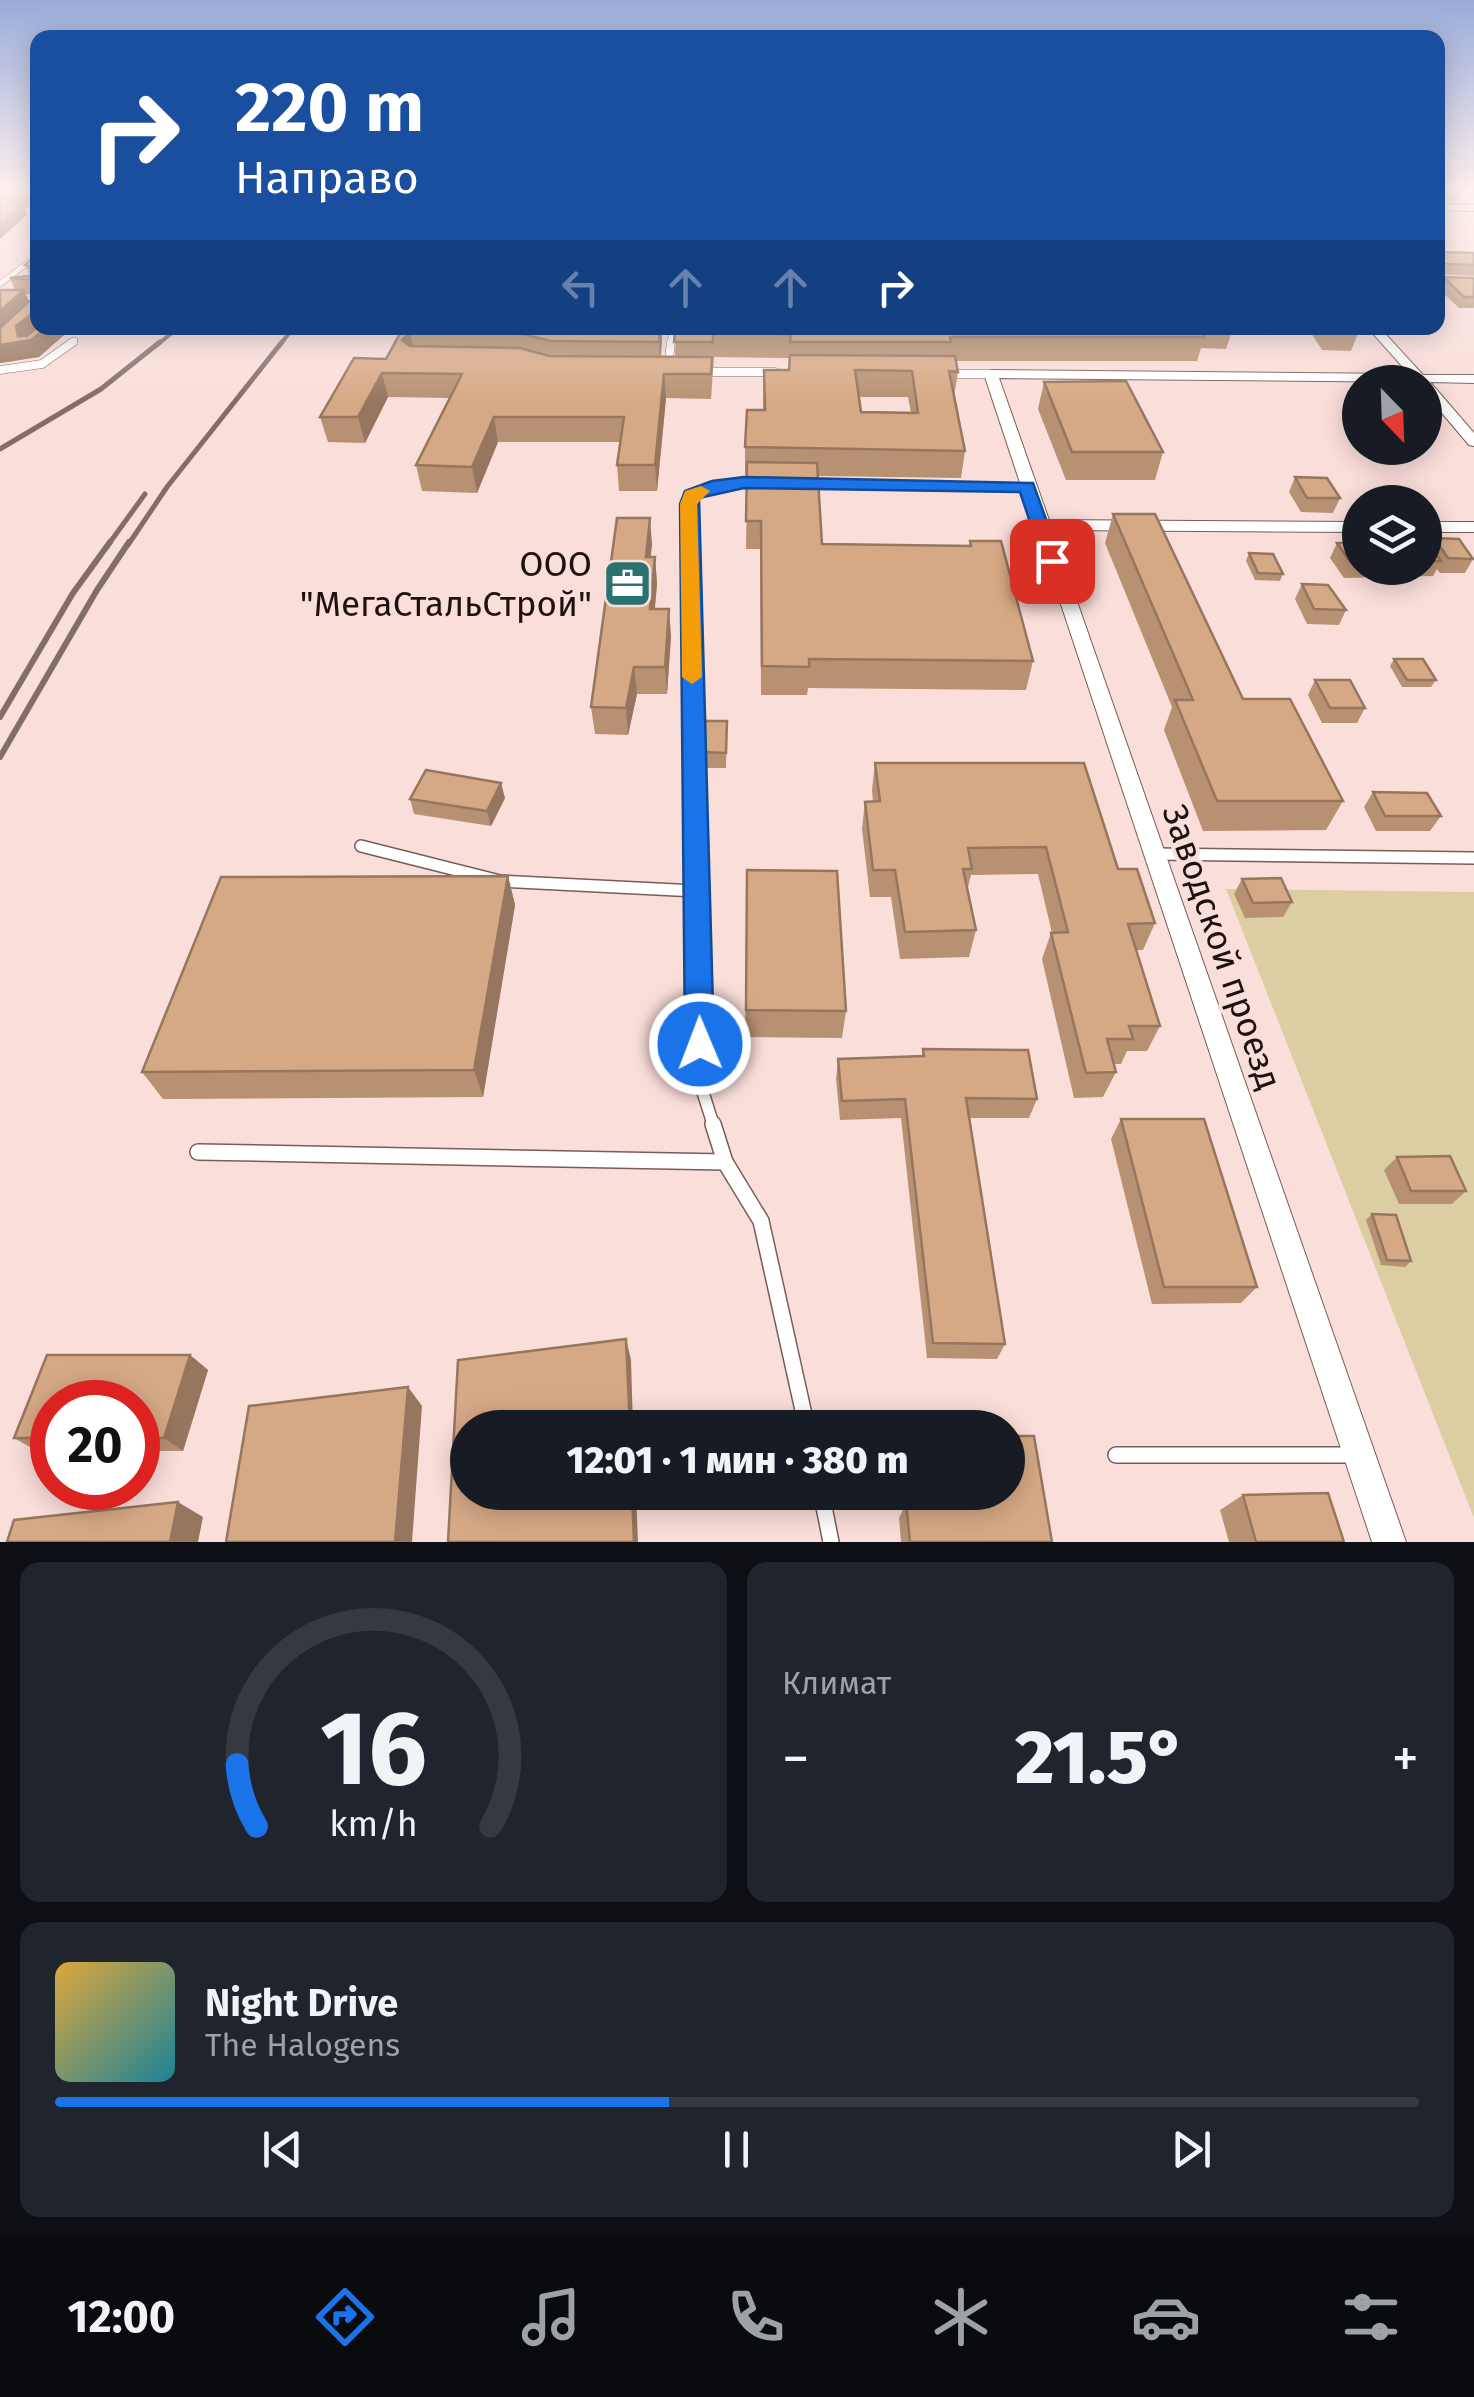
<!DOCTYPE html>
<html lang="ru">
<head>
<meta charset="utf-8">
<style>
  body { margin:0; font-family:"Fira Sans",sans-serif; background:#20242c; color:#f1f3f6; height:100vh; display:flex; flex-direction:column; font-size:38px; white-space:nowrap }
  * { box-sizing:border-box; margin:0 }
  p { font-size:32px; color:#9ea1a6 }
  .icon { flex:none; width:55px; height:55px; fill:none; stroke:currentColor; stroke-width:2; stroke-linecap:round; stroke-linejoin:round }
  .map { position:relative; height:1542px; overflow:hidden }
  .side { display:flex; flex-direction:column; gap:20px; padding:20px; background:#0d0f14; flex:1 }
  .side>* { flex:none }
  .top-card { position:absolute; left:30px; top:30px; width:1415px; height:305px; border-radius:20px; box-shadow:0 5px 25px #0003; background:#1a4fa0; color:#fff; overflow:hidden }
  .needle { width:65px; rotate:157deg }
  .tools { position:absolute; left:1342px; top:365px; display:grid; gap:20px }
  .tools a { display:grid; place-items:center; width:100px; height:100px; border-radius:50%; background:#171b24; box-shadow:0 5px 25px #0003; font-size:50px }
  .speed { position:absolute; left:30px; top:1380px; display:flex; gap:20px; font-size:50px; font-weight:700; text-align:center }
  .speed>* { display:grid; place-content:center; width:130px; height:130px; border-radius:50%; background:#171b24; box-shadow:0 5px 25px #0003; line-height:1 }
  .speed .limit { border:15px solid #d22; background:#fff; color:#111 }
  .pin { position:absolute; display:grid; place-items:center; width:85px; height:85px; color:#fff; margin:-42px; border-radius:20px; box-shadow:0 5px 15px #0006 }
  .me { position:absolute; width:110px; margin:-55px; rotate:359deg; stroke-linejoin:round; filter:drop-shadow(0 0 8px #0008) }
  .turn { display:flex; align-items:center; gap:35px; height:210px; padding:0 40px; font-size:45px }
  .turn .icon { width:130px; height:130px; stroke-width:2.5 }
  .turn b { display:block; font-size:70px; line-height:85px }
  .lanes { display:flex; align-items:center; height:95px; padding:0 40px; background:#0003; justify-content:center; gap:50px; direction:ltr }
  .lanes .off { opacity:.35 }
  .big { font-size:75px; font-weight:800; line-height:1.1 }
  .side .widget { flex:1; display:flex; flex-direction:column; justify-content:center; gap:15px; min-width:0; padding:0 35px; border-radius:20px; background:#20242c }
  .side .dial { align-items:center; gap:0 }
  .dial svg { height:260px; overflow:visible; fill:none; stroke:#363941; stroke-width:7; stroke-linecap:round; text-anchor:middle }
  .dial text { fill:#f1f3f6; stroke:none }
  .song { display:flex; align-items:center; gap:30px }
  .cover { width:120px; height:120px; border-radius:15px; background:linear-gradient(135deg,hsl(40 70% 55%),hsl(190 70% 35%)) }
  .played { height:10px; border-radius:5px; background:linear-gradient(90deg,#1a73e8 45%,#363941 45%) }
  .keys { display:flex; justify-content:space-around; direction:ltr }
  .heat { display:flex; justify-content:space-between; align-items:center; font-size:55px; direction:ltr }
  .side .tiles { flex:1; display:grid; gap:20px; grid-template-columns:1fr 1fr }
  .widget:last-child { grid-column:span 2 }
  .trip { position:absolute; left:450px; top:1410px; width:575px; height:100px; border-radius:50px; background:#171b24; box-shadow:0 5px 25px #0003; font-weight:800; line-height:100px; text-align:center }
  .tab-bar { display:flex; height:160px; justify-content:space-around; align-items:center; background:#090b0e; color:#9ea1a6 }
  .tab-bar .icon { width:70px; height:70px }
  .tab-bar .current { color:#1a73e8 }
  .tab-bar b { font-size:45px; color:#f1f3f6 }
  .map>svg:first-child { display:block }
</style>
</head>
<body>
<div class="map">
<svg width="1474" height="1542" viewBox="0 0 1474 1542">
  <rect width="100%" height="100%" fill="#fadeda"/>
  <polygon fill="#dccea2" points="1226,889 1474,892 1474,1519 1474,1518"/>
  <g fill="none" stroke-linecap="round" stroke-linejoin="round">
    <defs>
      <g id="lane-far4">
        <polyline points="0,284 38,255"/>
        <polyline points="0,299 38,300"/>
        <polyline points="71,345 75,340"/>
        <polyline points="670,345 672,328"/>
      </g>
      <g id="lane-far3">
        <polyline points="668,366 671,342"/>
        <polyline points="0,370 42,364 73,342"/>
        <polyline points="702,372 775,372"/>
        <polyline points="947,374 991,374"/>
        <polyline points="808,483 1027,487"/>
        <polyline points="689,545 691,494 712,487 756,483"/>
      </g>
      <polyline id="lane-far2" points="689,542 694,800"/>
      <g id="lane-far1">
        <polyline points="694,798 700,1083 714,1127"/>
        <polyline points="361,846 500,881 696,891"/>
        <polyline points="1155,854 1474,858"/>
      </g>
      <g id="lane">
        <polyline points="713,1124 725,1162 761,1221 807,1428"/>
        <polyline points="198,1152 725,1162"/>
        <polyline points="1116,1455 1353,1455"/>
        <polyline points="821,1492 831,1542"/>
      </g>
      <g id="street">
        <polygon points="1438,204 1474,205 1474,211 1438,210"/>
        <polygon points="1438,278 1474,279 1474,285 1438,284"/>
        <polygon points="1368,328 1380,328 1423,375 1474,375 1474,383 1430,382 1474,433 1474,446 1469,445 1425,393 1425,382 999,378 1049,520 1360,522 1360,532 1052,530 1406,1542 1372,1542 1036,529 1031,525 1033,522 984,374 991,370 1409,374"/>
        <rect x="1425" y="522" width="49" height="10"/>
      </g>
    </defs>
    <use href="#lane-far4" stroke="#795c58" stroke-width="6"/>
    <use href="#lane-far3" stroke="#795c58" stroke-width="9"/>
    <use href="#lane-far2" stroke="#795c58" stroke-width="11"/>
    <use href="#lane-far1" stroke="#795c58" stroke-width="14"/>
    <use href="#lane" stroke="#795c58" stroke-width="18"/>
    <use href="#street" stroke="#795c58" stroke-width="2"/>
    <use href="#lane-far4" stroke="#fff" stroke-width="5"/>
    <use href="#lane-far3" stroke="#fff" stroke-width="8"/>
    <use href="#lane-far2" stroke="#fff" stroke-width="9"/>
    <use href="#lane-far1" stroke="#fff" stroke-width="11"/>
    <use href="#lane" stroke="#fff" stroke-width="15"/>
    <use href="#street" fill="#fff" fill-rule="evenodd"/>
    <g stroke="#816e6b" stroke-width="4">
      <polyline points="157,345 178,328"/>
      <polyline points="280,345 293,328"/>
    </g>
    <g stroke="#816e6b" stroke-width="5">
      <polyline points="0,449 101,389 160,342"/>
      <polyline points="108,545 145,494"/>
      <polyline points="128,545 167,487 282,342"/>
    </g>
    <g stroke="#816e6b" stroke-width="6">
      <polyline points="0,717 73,593 110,542"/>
      <polyline points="0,757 97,590 129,542"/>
    </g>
  </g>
  <g fill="#b89173" fill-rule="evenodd">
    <polygon points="1438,187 1461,189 1455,201 1438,201"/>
    <polygon points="1438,252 1474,253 1474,276 1438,274 1438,276"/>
    <path d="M 38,254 L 38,328 L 72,328 L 39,357 L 0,363 L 0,290 L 15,290 L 10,278 L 30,276 L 25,265 ZM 25,294 L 36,295 L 29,302 Z"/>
    <polygon points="1443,277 1474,278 1474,308 1459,308 1438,288"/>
    <path d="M 403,328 L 662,328 L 661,356 L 675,356 L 676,328 L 1233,328 L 1226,349 L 1201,348 L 1197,361 L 956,361 L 958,372 L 954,397 L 965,451 L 961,478 L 818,476 L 822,544 L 969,546 L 970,541 L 1033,661 L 1026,690 L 808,688 L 807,695 L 761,695 L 760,549 L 746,549 L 747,475 L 745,475 L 745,447 L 763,410 L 764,370 L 789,370 L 790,358 L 714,357 L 711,399 L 666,398 L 657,491 L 619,491 L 617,465 L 620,442 L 498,442 L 477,493 L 422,491 L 416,465 L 449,398 L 388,397 L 365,443 L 328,442 L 320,417 L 386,359 ZM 859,397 L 908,397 L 911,413 L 861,412 Z"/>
    <polygon points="1308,328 1360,328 1351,351 1322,350"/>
    <polygon points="1044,382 1163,452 1155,480 1066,480 1038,409"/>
    <polygon points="1295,477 1340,498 1333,513 1301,512 1289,492"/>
    <polygon points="1113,514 1243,699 1343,801 1326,830 1203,831 1164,730 1172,707 1105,543"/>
    <polygon points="1434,538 1473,559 1465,573 1440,573 1437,569 1433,576 1344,578 1330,558 1337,543 1360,543 1360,568 1425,568 1425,541 1430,547"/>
    <polygon points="652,544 650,557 655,557 657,584 655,609 671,636 667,694 637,694 628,735 595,734 591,707"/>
    <polygon points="1249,553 1283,574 1280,581 1255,580 1246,561"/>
    <polygon points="1302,584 1346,610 1339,625 1307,624 1295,599"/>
    <polygon points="1394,659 1436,680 1431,687 1402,687 1390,666"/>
    <polygon points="1315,680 1365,708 1357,723 1322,723 1308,695"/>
    <polygon points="700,721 727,721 726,768 702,768"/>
    <polygon points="875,763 1118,869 1155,923 1143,950 1136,950 1160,1026 1147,1051 1127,1051 1121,1064 1113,1064 1116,1072 1103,1097 1074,1098 1042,959 1051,933 1052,933 1038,874 971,875 967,891 976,930 969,957 900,959 891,897 870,897 862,829 865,802 873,802 872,790"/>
    <polygon points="1373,792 1441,816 1430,831 1376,831 1364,807"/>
    <polygon points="505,798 491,826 414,814 410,799"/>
    <polygon points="747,870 846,1011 842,1038 745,1037"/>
    <polygon points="508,876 515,905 483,1097 163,1099 142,1072"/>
    <polygon points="1242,879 1292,902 1283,917 1245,918 1234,894"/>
    <polygon points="923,1049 1037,1099 1029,1118 970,1118 1005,1344 997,1359 927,1358 901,1118 840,1120 836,1079 838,1059 922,1056"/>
    <polygon points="1121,1119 1257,1287 1241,1303 1152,1304 1111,1139"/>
    <polygon points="1397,1157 1466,1191 1452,1204 1399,1204 1384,1170"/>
    <polygon points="1372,1214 1411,1261 1405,1267 1381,1265 1366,1220"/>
    <polygon points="47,1355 190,1355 208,1370 183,1451 138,1451 138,1402 52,1402 52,1451 37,1451 14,1438"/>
    <polygon points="937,1492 1008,1492 1052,1542 901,1542 899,1518 906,1503 938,1503"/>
    <polygon points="1243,1495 1344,1542 1229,1542 1220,1510"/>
  </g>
  <g fill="#96765e">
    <polygon points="34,187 38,187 38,198 25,209 27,215 0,239 0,223 13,204"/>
    <polygon points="24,290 31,306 0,335 0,311"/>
    <polygon points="38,309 38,328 72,328 39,357 0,363 0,345 18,336 16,326"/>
    <polygon points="660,328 662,328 662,342 660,366 659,342"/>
    <polygon points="410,332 415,356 402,340"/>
    <polygon points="382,373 388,397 365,443 358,417"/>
    <polygon points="664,374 666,398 657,491 655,465"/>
    <polygon points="494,417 498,442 477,493 472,467"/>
    <polygon points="650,518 652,544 648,584 646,557"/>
    <polygon points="655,557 657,584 652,636 650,609"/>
    <polygon points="669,609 671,636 667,694 665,667"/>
    <polygon points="634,667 637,694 628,735 626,708"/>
    <polygon points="501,783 505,798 491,826 487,811"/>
    <polygon points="508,876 515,905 483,1097 474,1070"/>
    <polygon points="626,1339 631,1360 633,1428 630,1428"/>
    <polygon points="190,1355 208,1370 183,1451 164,1438"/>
    <polygon points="408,1387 422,1406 412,1542 395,1542"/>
    <polygon points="632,1492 636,1492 638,1542 634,1542"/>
    <polygon points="178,1502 203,1517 198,1542 170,1542"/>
  </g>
  <g fill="#d6a986" stroke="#96765e" stroke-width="2.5" fill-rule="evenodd">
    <polygon points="0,187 34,187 13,204 22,204 0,223"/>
    <polygon points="1438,187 1458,187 1461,189 1438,189"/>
    <polygon points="1438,252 1474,253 1474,265 1443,264 1439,273 1438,272"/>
    <polygon points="38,254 38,309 16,326 18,336 27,336 38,326 38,328 46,328 31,340 0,345 0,328 36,295 35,280 10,278 36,275 35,267 25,265"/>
    <polygon points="1443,277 1474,278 1474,297 1464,297"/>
    <polygon points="0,290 24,290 0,311"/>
    <polygon points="403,328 660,328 659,342 551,341 522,334 410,332 402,340 410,346 520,348 549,356 712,357 711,374 664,374 655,465 617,465 624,417 494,417 472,467 416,465 462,374 382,373 358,417 320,417 354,358 386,359"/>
    <polygon points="676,328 1199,328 1205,337 950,337 951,342 790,342 791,334 713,333 713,342 674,342"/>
    <path d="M 790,355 L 955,356 L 958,372 L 949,371 L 965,451 L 745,447 L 747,410 L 765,410 L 764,370 L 789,370 ZM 855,370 L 912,371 L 918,413 L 861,412 Z"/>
    <polygon points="1126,381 1163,452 1072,452 1044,382"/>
    <polygon points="747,462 817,463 822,544 971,546 970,541 1001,541 1033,661 809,659 809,667 762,666 761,521 746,521"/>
    <polygon points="1295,477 1327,478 1340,498 1307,498"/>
    <polygon points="1113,514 1155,514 1243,699 1290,699 1343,801 1217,801 1175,700 1193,700"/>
    <polygon points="617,518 650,518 646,557 655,557 650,609 669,609 665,667 634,667 626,708 591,707"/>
    <polygon points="1434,538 1459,539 1473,559 1448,558"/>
    <polygon points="1425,541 1426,541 1441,561 1425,561"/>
    <polygon points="1337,543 1360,543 1360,563 1351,563"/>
    <polygon points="1249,553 1273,554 1283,574 1258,573"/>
    <polygon points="1302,584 1328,585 1346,610 1314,609"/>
    <polygon points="1394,659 1423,659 1436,680 1407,680"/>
    <polygon points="1315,680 1350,680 1365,708 1330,708"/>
    <polygon points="700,721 727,721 726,753 701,752"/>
    <polygon points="875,763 1084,763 1118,869 1137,869 1155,923 1128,924 1160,1026 1129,1026 1133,1039 1107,1039 1116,1072 1086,1073 1051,933 1068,932 1046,847 968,848 972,869 963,869 976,930 905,932 895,870 873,870 865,802 880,801"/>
    <polygon points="426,770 501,783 487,811 410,799"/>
    <polygon points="1373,792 1427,793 1441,816 1385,816"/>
    <polygon points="747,870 837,871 846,1011 746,1010"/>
    <polygon points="508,876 474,1070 142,1072 221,877"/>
    <polygon points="1281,878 1292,902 1253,903 1242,879"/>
    <polygon points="923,1049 1028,1050 1037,1099 966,1098 1005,1344 933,1343 905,1099 842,1101 838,1059 924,1056"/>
    <polygon points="1121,1119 1204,1119 1257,1287 1164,1287"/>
    <polygon points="1450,1156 1466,1191 1411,1191 1397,1157"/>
    <polygon points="1372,1214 1396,1215 1411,1261 1387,1260"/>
    <polygon points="626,1339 630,1428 468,1428 468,1492 632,1492 634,1542 448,1542 458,1360"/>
    <polygon points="47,1355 190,1355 164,1438 138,1438 138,1402 52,1402 52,1438 14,1438"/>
    <polygon points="408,1387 395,1542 226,1542 249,1406"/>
    <polygon points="1008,1436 1034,1436 1052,1542 910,1542 906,1503 949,1503 948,1492 1008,1492"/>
    <polygon points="1328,1493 1344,1542 1256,1542 1243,1495"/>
    <polygon points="178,1502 170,1542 7,1542 14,1520"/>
  </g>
  <linearGradient id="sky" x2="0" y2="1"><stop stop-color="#99abda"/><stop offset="0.47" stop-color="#fdf0ee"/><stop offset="1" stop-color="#fdf0ee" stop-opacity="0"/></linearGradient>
  <rect width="1474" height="402" fill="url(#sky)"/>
  <polygon fill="#1a73e8" stroke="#114b97" stroke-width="2.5" points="744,477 1033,483 1061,561 1052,567 1043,561 1020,492 744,488 699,498 714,1044 709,1053 700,1057 690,1053 685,1044 680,504 685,491 712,481"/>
  <polygon fill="#f59e0b" points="701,486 710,491 697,504 702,677 692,684 682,677 680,504 685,491"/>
  <defs>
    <symbol id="office-square" viewBox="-11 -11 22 22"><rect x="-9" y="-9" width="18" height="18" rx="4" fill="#29726d" stroke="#fadeda"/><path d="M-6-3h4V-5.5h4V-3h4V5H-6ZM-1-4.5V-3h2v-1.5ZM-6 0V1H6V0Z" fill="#fff"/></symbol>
  </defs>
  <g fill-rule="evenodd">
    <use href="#office-square" x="600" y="556" width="55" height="55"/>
  </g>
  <g text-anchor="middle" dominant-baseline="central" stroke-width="8" stroke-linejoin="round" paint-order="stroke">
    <g font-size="35" fill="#1e1211" stroke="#fadeda" text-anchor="end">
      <text x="592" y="564">ООО<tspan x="592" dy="40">"МегаСтальСтрой"</tspan></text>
    </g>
    <g font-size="35" fill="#1e1211" stroke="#fadeda">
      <text transform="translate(1222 947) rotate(71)">Заводской проезд</text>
    </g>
  </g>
</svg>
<div class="tools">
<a><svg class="needle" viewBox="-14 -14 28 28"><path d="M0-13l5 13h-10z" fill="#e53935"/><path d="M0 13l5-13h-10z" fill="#9ea1a6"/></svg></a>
<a><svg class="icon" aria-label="layers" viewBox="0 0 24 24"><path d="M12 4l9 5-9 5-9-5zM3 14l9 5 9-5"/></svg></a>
</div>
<div class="speed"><div class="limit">20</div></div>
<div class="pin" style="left:1052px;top:561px;background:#d93025"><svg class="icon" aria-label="arrive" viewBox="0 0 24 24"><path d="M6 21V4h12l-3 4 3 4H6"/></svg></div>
<svg class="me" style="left:700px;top:1044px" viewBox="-20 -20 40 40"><circle r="17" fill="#1a73e8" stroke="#fff" stroke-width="3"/><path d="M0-11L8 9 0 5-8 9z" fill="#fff"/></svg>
<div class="trip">12:01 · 1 мин · 380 m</div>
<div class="top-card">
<div class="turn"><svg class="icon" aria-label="right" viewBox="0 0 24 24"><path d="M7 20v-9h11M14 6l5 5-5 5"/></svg><div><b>220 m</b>Направо</div></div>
<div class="lanes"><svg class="icon off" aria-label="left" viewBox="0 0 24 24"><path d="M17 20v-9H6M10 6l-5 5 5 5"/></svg><svg class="icon off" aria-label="ahead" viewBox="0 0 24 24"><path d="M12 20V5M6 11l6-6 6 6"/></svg><svg class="icon off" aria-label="ahead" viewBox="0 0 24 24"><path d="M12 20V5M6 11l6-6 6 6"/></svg><svg class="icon" aria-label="right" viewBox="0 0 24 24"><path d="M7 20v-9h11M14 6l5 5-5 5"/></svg></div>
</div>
</div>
<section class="side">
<div class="tiles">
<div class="widget dial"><svg viewBox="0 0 100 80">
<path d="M14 69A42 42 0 1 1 86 69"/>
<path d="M14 69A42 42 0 0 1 8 50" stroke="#1a73e8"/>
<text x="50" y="56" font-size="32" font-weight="700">16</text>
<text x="50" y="72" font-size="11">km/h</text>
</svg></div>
<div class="widget"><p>Климат</p>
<div class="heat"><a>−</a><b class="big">21.5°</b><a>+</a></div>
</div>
<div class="widget">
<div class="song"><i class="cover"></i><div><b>Night Drive</b><p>The Halogens</p></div></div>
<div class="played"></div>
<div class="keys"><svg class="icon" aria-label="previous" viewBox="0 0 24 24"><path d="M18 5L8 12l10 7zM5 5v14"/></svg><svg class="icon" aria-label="pause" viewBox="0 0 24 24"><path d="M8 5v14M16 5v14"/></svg><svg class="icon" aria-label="next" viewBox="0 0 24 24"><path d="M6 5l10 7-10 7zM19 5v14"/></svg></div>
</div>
</div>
</section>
<nav class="tab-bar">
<b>12:00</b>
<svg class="icon current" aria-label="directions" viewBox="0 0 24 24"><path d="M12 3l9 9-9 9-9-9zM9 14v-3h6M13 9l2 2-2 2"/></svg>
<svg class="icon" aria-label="music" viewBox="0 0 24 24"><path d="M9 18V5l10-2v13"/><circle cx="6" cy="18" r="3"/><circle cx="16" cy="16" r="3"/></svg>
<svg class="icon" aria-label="phone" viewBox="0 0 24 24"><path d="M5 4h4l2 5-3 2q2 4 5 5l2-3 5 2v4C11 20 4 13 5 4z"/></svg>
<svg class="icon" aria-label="climate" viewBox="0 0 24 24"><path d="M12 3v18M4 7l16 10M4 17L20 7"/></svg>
<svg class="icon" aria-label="car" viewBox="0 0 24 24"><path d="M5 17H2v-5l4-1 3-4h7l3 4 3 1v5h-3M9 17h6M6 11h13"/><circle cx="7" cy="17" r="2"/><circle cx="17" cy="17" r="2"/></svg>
<svg class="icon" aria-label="filters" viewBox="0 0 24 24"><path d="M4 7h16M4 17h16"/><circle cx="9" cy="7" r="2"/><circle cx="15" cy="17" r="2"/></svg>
</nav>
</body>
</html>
